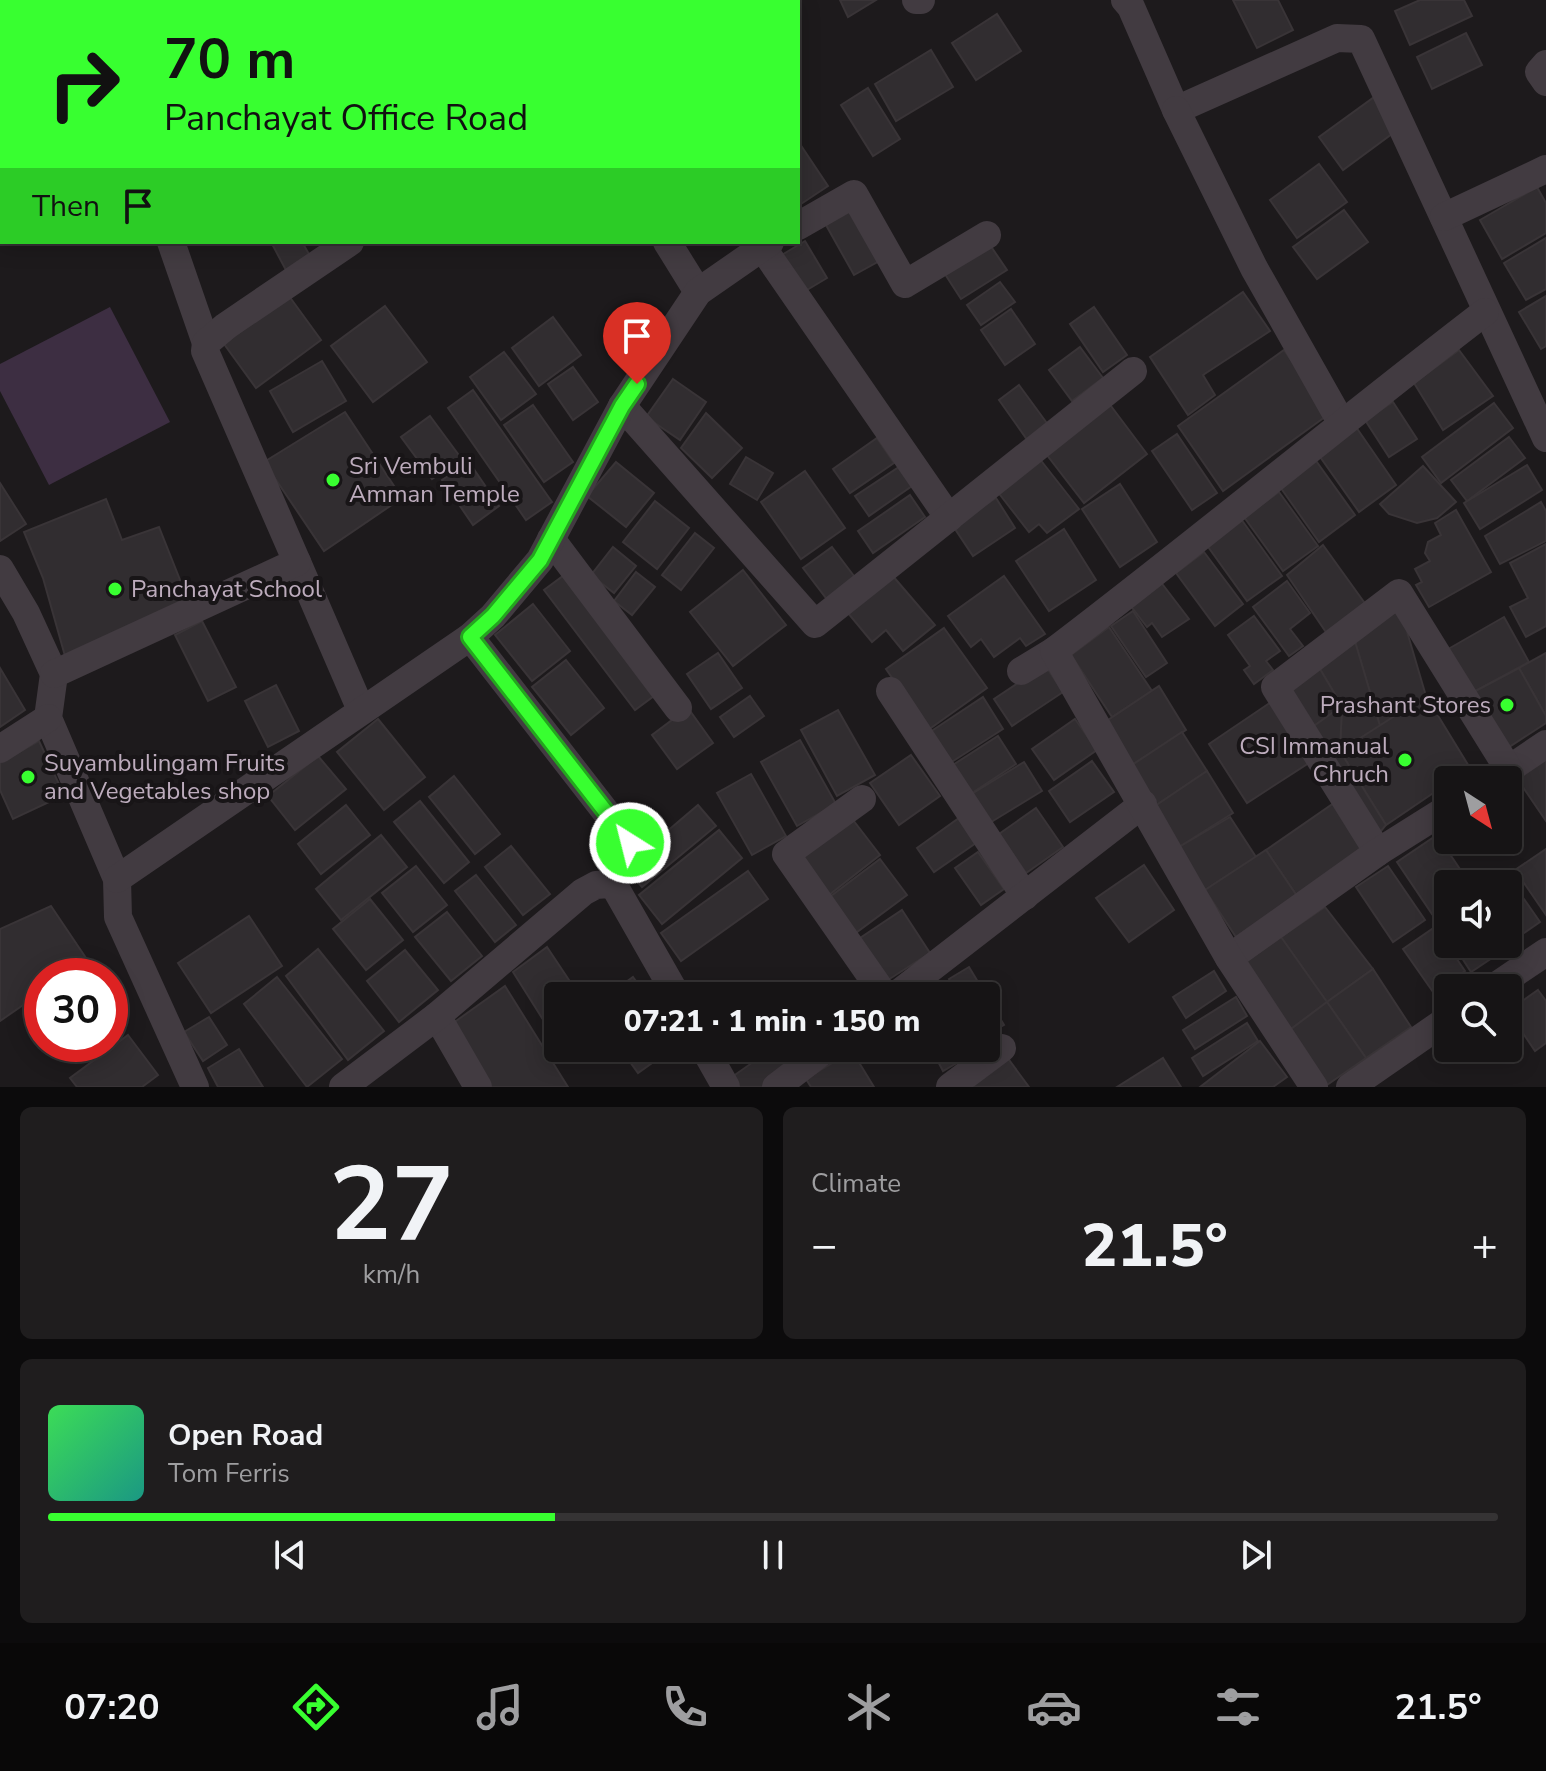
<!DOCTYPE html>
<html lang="en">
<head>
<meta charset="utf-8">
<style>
  body { margin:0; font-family:"Nunito Sans",sans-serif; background:#1f1d1e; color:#f1f3f6; height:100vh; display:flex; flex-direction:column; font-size:30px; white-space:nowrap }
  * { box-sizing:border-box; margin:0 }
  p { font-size:26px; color:#9e9ea0 }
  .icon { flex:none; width:44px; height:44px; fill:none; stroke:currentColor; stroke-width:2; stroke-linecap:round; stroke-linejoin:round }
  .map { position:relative; height:1087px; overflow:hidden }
  .details { display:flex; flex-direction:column; gap:20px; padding:20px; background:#0c0b0c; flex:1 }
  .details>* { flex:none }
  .guide { position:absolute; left:0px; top:0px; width:800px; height:244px; box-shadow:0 4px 20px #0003,0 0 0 2px #353334; background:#38ff30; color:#111; overflow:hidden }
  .needle { width:52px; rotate:144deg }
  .tools { position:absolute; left:1434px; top:766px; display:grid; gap:16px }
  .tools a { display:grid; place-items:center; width:88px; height:88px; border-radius:8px; background:#161415; box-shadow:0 4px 20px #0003,0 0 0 2px #353334; font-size:40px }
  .speed { position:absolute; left:24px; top:958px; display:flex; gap:16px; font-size:40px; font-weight:700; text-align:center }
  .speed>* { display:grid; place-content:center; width:104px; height:104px; border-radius:50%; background:#161415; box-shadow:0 4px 20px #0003,0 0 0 2px #353334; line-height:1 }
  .speed .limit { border:12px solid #d22; background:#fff; color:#111 }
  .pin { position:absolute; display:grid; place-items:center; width:68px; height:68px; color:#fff; margin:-82px -34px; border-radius:50% 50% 50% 0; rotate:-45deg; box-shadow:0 0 8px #0007 }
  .pin .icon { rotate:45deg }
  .me { position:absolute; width:88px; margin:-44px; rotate:324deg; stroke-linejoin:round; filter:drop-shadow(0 0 6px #0008) }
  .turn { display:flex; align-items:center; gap:28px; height:168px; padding:0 32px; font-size:36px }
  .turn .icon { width:104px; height:104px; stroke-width:2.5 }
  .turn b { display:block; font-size:56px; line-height:68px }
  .then { display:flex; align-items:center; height:76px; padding:0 32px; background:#0003; gap:16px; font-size:30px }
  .big { font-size:60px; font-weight:800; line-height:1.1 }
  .details .tile { flex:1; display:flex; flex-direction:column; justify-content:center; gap:12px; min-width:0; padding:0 28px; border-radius:12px; background:#1f1d1e }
  .details .dial { align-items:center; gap:0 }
  .dial b { font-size:104px; line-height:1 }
  .song { display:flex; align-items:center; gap:24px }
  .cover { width:96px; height:96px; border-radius:12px; background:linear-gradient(135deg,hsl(130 70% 55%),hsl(170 70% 35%)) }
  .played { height:8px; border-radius:4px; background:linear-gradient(90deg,#38ff30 35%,#353334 35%) }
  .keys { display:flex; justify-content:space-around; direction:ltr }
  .heat { display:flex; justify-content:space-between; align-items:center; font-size:44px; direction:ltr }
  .details .tiles { flex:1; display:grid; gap:20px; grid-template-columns:1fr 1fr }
  .tile:last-child { grid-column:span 2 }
  .trip { position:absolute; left:544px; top:982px; width:456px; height:80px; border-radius:8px; background:#161415; box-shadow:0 4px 20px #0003,0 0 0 2px #353334; font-weight:800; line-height:80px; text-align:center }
  .tab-bar { display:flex; height:128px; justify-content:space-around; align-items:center; background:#090808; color:#9e9ea0 }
  .tab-bar .icon { width:56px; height:56px }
  .tab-bar .current { color:#38ff30 }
  .tab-bar b { font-size:36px; color:#f1f3f6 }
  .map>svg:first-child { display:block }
</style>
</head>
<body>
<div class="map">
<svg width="1546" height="1087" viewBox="0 0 1546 1087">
  <rect width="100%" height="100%" fill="#1d1a1c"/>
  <polygon fill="#3d2e42" points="110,307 170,422 49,485 0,391 0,364"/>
  <g fill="#312d30" stroke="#393437" stroke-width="2">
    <polygon points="840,0 876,0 848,17"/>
    <polygon points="1233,0 1278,0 1293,30 1257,48"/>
    <polygon points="1420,0 1464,0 1472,16 1410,45 1395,11"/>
    <polygon points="997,14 1021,51 976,80 952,43"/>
    <polygon points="1466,33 1482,65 1432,89 1417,57"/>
    <polygon points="931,50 953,87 896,121 875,84"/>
    <polygon points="868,88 900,139 873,156 841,105"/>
    <polygon points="1377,95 1400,128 1343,170 1319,137"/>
    <polygon points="802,147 828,186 798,206 798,150"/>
    <polygon points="1319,164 1347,202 1297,238 1270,200"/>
    <polygon points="1537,187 1546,203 1546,233 1502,259 1480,220"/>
    <polygon points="852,209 881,260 854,275 826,225"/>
    <polygon points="1344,210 1368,242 1317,279 1293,247"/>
    <polygon points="1546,238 1546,289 1526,300 1504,263"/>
    <polygon points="805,241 827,278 802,293 780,256"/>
    <polygon points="271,242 302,242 313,261 288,274"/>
    <polygon points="988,242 1007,270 961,299 943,271"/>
    <polygon points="1000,282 1015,302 981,325 967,305"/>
    <polygon points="1243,292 1270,331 1203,375 1215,395 1188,415 1150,357"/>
    <polygon points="289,296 321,340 256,388 224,344"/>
    <polygon points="1546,296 1546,346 1541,349 1519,312"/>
    <polygon points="385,306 427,362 373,402 331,346"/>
    <polygon points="1094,307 1127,355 1103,372 1070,324"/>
    <polygon points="1011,309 1035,344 1005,365 981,330"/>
    <polygon points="553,317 581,355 539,386 512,348"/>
    <polygon points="1080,347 1103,378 1072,401 1049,370"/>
    <polygon points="1284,350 1329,414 1223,491 1178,426"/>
    <polygon points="1459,350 1493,396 1443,430 1414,383"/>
    <polygon points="504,352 536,394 501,420 470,377"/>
    <polygon points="322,361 346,401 293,432 270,391"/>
    <polygon points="573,367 598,402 573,420 548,384"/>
    <polygon points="673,379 706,402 680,440 646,417"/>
    <polygon points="1019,385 1049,426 1028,441 999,400"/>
    <polygon points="473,390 552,502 526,520 448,408"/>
    <polygon points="1105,398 1147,454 1084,503 1043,450"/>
    <polygon points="1393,402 1417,439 1389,457 1365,420"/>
    <polygon points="1494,403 1513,428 1441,483 1422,457"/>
    <polygon points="533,405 573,462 544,482 504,425"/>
    <polygon points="345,412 402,498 324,551 264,462"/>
    <polygon points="706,413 742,448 712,478 681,448"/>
    <polygon points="430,416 461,458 432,479 401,437"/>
    <polygon points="1356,427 1396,485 1359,512 1318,454"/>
    <polygon points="1177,434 1217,493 1192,510 1152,451"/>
    <polygon points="1509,437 1525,458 1467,501 1451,480"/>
    <polygon points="877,438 894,463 850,493 833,469"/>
    <polygon points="746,457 773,473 757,500 730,484"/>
    <polygon points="1039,458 1079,509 1047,533 1039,524 1029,532 997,491"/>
    <polygon points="1314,458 1355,515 1319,542 1278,484"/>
    <polygon points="469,462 499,506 473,525 442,480"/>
    <polygon points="616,462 654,493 626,527 587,496"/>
    <polygon points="1527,465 1542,490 1480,529 1464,503"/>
    <polygon points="1423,466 1456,502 1437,518 1417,523 1389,514 1380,504"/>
    <polygon points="899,467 912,486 869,516 855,496"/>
    <polygon points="805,471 845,528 801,559 761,502"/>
    <polygon points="0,483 26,524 0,541"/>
    <polygon points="1120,484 1157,542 1120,567 1082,509"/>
    <polygon points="1279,492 1318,546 1283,571 1244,517"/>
    <polygon points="910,495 925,517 873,553 858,531"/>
    <polygon points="996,498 1015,528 973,556 953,526"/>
    <polygon points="106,499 122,540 159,527 188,600 67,663 43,578 24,532"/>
    <polygon points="655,501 689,528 657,569 623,542"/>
    <polygon points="1541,502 1546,511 1546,541 1500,564 1485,536"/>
    <polygon points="1456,510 1491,572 1429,607 1416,585 1422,582 1415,569 1430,561 1425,553 1428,542 1441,535 1435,523"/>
    <polygon points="1241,519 1282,576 1247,601 1206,544"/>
    <polygon points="1064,529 1096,580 1049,611 1016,561"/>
    <polygon points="695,533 714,548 681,590 662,575"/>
    <polygon points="1546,544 1546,626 1526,637 1510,607 1528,598 1510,563"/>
    <polygon points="1323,545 1369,609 1330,638 1287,575"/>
    <polygon points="613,547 636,566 614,593 591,575"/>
    <polygon points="832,547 857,580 829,602 803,568"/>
    <polygon points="1204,552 1243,604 1215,626 1176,573"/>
    <polygon points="571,570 662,690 635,710 544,590"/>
    <polygon points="743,570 786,625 733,666 690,612"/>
    <polygon points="636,572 655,587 632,615 614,601"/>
    <polygon points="892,575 935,625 903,651 886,630 872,642 847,612"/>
    <polygon points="1004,576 1045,634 1026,646 1020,638 994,657 981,639 971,647 948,616"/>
    <polygon points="1160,581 1189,619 1162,637 1152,623 1147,627 1130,605"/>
    <polygon points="1287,581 1310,613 1290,629 1303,646 1289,656 1253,607"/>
    <polygon points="1398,601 1426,696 1380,726 1354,638"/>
    <polygon points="533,604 570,651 532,681 495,635"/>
    <polygon points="1133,611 1167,663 1146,677 1111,626"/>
    <polygon points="1254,616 1280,651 1266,661 1273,670 1254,684 1244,670 1250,666 1228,635"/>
    <polygon points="1504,617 1529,662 1468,695 1443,652"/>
    <polygon points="202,621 236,687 208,701 175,635"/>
    <polygon points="1109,627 1152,691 1112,717 1071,655"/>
    <polygon points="944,628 987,688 928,730 886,669"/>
    <polygon points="1354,638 1380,726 1340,751 1342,706 1317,664"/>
    <polygon points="718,653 742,688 711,709 687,674"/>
    <polygon points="1546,653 1546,716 1519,668"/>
    <polygon points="566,660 604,708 571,735 532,687"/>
    <polygon points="1317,664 1342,706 1311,728 1289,689"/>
    <polygon points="1045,665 1063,692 1012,726 994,699"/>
    <polygon points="0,668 25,710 0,727"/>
    <polygon points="1519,668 1546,716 1546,723 1503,751 1468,695"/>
    <polygon points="276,685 299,731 268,747 245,701"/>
    <polygon points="1159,686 1186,730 1132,765 1105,722"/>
    <polygon points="750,696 764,716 734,737 720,717"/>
    <polygon points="1426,696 1470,768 1453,780 1448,780 1448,783 1386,825 1340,751"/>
    <polygon points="983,697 1003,729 950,763 930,732"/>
    <polygon points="1274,700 1312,761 1247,803 1209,744"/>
    <polygon points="1342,706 1340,751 1331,763 1311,728"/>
    <polygon points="688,708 713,743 677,769 652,735"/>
    <polygon points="838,710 875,775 837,796 801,730"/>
    <polygon points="378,719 425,777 384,810 337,752"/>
    <polygon points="1075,719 1097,750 1054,780 1032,749"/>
    <polygon points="1182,732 1207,771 1155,806 1132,765"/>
    <polygon points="998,736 1016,764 963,799 945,770"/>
    <polygon points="800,740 836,804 797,826 761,762"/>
    <polygon points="39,741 64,795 13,819 0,790 0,763"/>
    <polygon points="1340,751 1386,825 1376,837 1331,763"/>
    <polygon points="1546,752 1546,821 1514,774"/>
    <polygon points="911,755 940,796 899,825 870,783"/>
    <polygon points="318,756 346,789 295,830 268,796"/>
    <polygon points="1092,761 1114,792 1070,822 1049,791"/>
    <polygon points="1024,762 1042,791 988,824 970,795"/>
    <polygon points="1207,771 1233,813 1179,847 1155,806"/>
    <polygon points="751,774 786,836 752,855 717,793"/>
    <polygon points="454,776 500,834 475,854 429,797"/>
    <polygon points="420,801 469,862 444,883 394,822"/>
    <polygon points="1334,803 1365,849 1297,896 1266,850"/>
    <polygon points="346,805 370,835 321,874 298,844"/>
    <polygon points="698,805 716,826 642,887 625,867"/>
    <polygon points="1036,808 1063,847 1026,873 999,834"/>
    <polygon points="850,816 880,855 829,895 799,856"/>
    <polygon points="1230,817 1256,857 1205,890 1179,847"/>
    <polygon points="959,818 976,843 934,872 917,848"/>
    <polygon points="719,830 742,858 662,924 639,895"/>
    <polygon points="381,835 407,867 341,920 316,889"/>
    <polygon points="1437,835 1470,884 1448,884 1448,903 1432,914 1397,862"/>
    <polygon points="511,846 550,894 523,915 485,867"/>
    <polygon points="1546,849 1546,915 1515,870"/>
    <polygon points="1266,850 1297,896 1236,937 1205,890"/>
    <polygon points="978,852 1004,889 981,905 955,868"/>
    <polygon points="880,859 907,895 853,935 827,899"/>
    <polygon points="1144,865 1174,910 1129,942 1096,898"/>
    <polygon points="416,866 447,905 413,932 382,893"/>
    <polygon points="1388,866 1425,920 1393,942 1356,887"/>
    <polygon points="748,871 768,899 681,961 661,933"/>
    <polygon points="476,875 516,925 495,942 455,891"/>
    <polygon points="1510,879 1540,922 1505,946 1504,944 1508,944 1508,884 1503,884"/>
    <polygon points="370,899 403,940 366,970 333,929"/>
    <polygon points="51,906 88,961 66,976 42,976 42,992 0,1021 0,929"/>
    <polygon points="1325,907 1373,969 1327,1002 1281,937"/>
    <polygon points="902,910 930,953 888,980 860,938"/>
    <polygon points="447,912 482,956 451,981 415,937"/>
    <polygon points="249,916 282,966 211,1013 178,963"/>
    <polygon points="1435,927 1465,971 1433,992 1403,949"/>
    <polygon points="1281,937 1327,1002 1287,1032 1241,965"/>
    <polygon points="1453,944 1491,944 1498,954 1471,972"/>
    <polygon points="547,947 579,995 558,996 558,1008 542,1018 513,972"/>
    <polygon points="318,949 384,1031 348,1060 286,976"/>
    <polygon points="405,950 438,990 399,1022 367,981"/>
    <polygon points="969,967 1004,1025 986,1035 986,996 959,996 949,979"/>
    <polygon points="1373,969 1411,1027 1366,1058 1327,1002"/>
    <polygon points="1214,971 1226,991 1186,1018 1173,997"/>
    <polygon points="277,977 342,1059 307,1087 244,1004"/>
    <polygon points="633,977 647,996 607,996"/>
    <polygon points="505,986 568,1087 485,1087 449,1026"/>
    <polygon points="1538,990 1546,1001 1546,1043 1535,1051 1508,1011"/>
    <polygon points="1236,997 1247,1016 1195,1049 1183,1030"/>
    <polygon points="1327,1002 1366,1058 1324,1087 1287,1032"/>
    <polygon points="209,1017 227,1045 203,1061 184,1032"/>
    <polygon points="1247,1023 1258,1041 1203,1076 1192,1058"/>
    <polygon points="128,1035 158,1075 142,1087 77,1087 70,1078"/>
    <polygon points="1260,1041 1287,1077 1273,1087 1200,1087"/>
    <polygon points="620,1048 673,1048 638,1073"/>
    <polygon points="773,1048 784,1048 795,1064 762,1087 739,1087 732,1077"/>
    <polygon points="931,1048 971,1048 974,1053 943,1071"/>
    <polygon points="239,1049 263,1087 218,1087 208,1068"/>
    <polygon points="852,1051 874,1087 811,1087 806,1079"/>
    <polygon points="1004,1053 1029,1087 975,1087 969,1078"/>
    <polygon points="1163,1058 1181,1087 1117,1087"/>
  </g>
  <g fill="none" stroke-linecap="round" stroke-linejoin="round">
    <g stroke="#423b41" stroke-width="28">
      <polyline points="916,0 921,0"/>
      <polyline points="1125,0 1131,7 1176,110 1337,38 1361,39 1546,438"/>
      <polyline points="753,2 756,0"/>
      <polyline points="1546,64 1539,72 1546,82"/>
      <polyline points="1176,110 1254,268 1341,422"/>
      <polyline points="0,126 2,132"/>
      <polyline points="1444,217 1546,169"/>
      <polyline points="798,226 854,194 905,284 987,235"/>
      <polyline points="171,242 206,343"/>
      <polyline points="667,242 698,292"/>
      <polyline points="762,247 949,518"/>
      <polyline points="622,406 815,624 1133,371"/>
      <polyline points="551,539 678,708"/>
      <polyline points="297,562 361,710"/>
      <polyline points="0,569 26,613 54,674 48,718 117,879 118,917 195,1087"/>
      <polyline points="470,637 630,843 622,865 609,884"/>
      <polyline points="1021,671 1054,651"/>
      <polyline points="54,674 297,562 205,351 206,343 226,326 350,242"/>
      <polyline points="890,691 1025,896"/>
      <polyline points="0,749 48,718"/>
      <polyline points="1493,780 1546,744"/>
      <polyline points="862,799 786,854 885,996"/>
      <polyline points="1378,852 1275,687 1399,593 1509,770"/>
      <polyline points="117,879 470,637 493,616 540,560 622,406 698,292 770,242"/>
      <polyline points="1229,958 1378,852 1448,808"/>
      <polyline points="1493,988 1546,952"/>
      <polyline points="895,996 1143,804"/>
      <polyline points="437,1016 478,1087"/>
      <polyline points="704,1048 726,1087"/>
      <polyline points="343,1087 437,1016 583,892 596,885 609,884 616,889 677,996"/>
      <polyline points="776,1087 827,1048"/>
      <polyline points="950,1087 1002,1048"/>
      <path d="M 1314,1087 L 1229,958 L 1054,651 C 1200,540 1340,423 1485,312"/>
      <polyline points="1350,1087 1448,1019"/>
    </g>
  </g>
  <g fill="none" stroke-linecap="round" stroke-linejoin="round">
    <defs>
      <polyline id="route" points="630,843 470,637 493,616 540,560 622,406 637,384"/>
    </defs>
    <use href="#route" stroke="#24a61f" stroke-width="20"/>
    <use href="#route" stroke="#38ff30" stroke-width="14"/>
  </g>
  <g fill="#38ff30" stroke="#181517" stroke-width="3">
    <circle cx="333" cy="480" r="8"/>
    <circle cx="115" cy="589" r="8"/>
    <circle cx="1507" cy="705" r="8"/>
    <circle cx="1405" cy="760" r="8"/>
    <circle cx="28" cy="777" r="8"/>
  </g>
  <g text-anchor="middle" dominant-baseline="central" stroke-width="8" stroke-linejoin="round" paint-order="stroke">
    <g font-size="24" fill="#bdacbd" stroke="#181517" text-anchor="start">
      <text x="349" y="466">Sri Vembuli<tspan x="349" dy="28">Amman Temple</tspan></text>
      <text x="131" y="589">Panchayat School</text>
      <text x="1491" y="705" text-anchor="end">Prashant Stores</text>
      <text x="1389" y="746" text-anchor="end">CSI Immanual<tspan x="1389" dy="28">Chruch</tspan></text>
      <text x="44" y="763">Suyambulingam Fruits<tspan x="44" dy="28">and Vegetables shop</tspan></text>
    </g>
  </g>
</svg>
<div class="tools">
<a><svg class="needle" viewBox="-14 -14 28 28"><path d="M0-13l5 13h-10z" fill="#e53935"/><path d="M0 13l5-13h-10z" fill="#9e9ea0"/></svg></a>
<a><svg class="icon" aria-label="sound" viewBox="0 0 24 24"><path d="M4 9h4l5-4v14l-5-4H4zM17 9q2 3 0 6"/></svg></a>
<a><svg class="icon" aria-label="search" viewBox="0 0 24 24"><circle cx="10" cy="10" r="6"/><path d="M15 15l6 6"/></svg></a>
</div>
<div class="speed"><div class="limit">30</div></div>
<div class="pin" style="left:637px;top:384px;background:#d93025"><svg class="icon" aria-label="arrive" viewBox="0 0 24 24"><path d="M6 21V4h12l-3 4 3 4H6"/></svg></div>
<svg class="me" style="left:630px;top:843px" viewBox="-20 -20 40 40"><circle r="17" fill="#38ff30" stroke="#fff" stroke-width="3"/><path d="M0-11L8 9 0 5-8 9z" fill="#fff"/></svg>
<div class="trip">07:21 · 1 min · 150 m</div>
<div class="guide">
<div class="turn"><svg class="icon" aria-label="right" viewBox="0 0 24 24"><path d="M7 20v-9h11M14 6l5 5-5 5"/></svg><div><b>70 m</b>Panchayat Office Road</div></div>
<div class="then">Then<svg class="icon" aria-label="arrive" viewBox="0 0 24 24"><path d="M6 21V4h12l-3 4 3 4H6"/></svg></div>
</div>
</div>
<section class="details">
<div class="tiles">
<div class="tile dial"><b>27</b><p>km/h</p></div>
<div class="tile"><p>Climate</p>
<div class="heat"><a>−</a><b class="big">21.5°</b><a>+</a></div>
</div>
<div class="tile">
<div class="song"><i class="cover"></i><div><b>Open Road</b><p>Tom Ferris</p></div></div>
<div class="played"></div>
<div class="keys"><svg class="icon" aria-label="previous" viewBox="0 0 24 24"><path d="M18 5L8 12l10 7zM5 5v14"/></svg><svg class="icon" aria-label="pause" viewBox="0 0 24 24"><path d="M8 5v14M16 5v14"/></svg><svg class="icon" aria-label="next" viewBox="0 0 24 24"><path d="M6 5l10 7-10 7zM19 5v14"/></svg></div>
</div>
</div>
</section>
<nav class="tab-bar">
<b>07:20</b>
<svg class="icon current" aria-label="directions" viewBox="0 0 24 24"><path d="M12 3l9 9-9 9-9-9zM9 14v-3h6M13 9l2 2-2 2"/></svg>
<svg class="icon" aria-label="music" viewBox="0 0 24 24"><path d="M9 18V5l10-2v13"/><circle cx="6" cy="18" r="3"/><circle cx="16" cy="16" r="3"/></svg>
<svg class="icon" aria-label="phone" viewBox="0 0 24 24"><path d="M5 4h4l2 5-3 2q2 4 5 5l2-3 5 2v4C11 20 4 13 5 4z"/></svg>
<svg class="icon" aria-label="climate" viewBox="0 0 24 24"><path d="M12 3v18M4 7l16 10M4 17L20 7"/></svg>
<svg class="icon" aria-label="car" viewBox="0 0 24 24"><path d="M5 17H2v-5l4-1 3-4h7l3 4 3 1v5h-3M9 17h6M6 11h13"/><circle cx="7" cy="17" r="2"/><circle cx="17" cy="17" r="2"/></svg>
<svg class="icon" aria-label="filters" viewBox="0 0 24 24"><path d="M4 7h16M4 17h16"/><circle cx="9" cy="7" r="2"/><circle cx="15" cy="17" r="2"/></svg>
<b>21.5°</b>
</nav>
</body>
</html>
